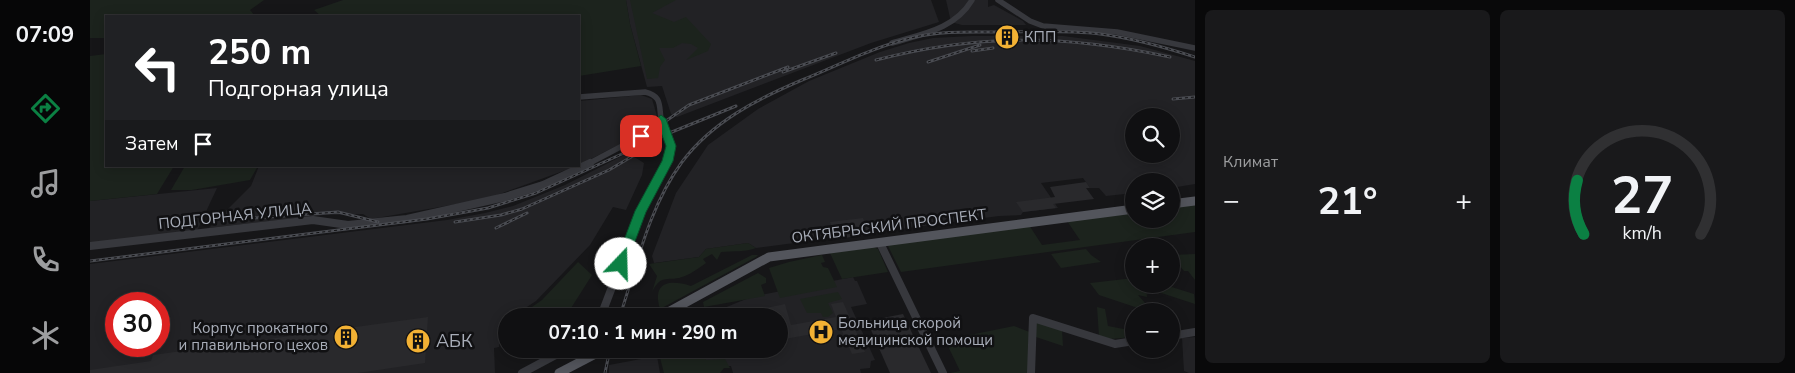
<!DOCTYPE html>
<html lang="ru">
<head>
<meta charset="utf-8">
<style>
  body { margin:0; font-family:"Nunito Sans",sans-serif; background:#19191b; color:#f1f3f6; height:100vh; display:flex; flex-direction:column; font-size:19px; white-space:nowrap }
  * { box-sizing:border-box; margin:0 }
  p { font-size:16px; color:#9c9d9f }
  .icon { flex:none; width:28px; height:28px; fill:none; stroke:currentColor; stroke-width:2; stroke-linecap:round; stroke-linejoin:round }
  .map { position:relative; flex:1; overflow:hidden }
  .details { display:flex; flex-direction:column; gap:10px; padding:10px; background:#09090a; width:600px }
  .details>* { flex:none }
  .top-card { position:absolute; left:15px; top:15px; width:475px; height:152px; border-radius:0px; box-shadow:0 2px 12px #0003,0 0 0 1px #303032; background:#202124; color:#fff; overflow:hidden }
  .buttons { position:absolute; left:1035px; top:108px; display:grid; gap:10px }
  .buttons a { display:grid; place-items:center; width:55px; height:55px; border-radius:50%; background:#101012; box-shadow:0 2px 12px #0003,0 0 0 1px #303032; font-size:25px }
  .speed { position:absolute; left:15px; top:292px; display:flex; gap:10px; font-size:25px; font-weight:700; text-align:center }
  .speed>* { display:grid; place-content:center; width:65px; height:65px; border-radius:50%; background:#101012; box-shadow:0 2px 12px #0003,0 0 0 1px #303032; line-height:1 }
  .speed .limit { border:8px solid #d22; background:#fff; color:#111 }
  .pin { position:absolute; display:grid; place-items:center; width:42px; height:42px; color:#fff; margin:-21px; border-radius:10px; box-shadow:0 2px 8px #0006 }
  .me { position:absolute; width:55px; margin:-28px; rotate:21deg; stroke-linejoin:round; filter:drop-shadow(0 0 4px #0008) }
  .turn { display:flex; align-items:center; gap:18px; height:105px; padding:0 20px; font-size:22px }
  .turn .icon { width:65px; height:65px; stroke-width:2.5 }
  .turn b { display:block; font-size:35px; line-height:42px }
  .then { display:flex; align-items:center; height:48px; padding:0 20px; background:#0003; gap:10px; font-size:19px }
  .big { font-size:38px; font-weight:700; line-height:1.1 }
  .details .widget { flex:1; display:flex; flex-direction:column; justify-content:center; gap:8px; min-width:0; padding:0 18px; border-radius:8px; background:#19191b }
  .details .dial { align-items:center; gap:0 }
  .dial svg { height:130px; overflow:visible; fill:none; stroke:#303032; stroke-width:7; stroke-linecap:round; text-anchor:middle }
  .dial text { fill:#f1f3f6; stroke:none }
  .heat { display:flex; justify-content:space-between; align-items:center; font-size:28px; direction:ltr }
  .details .tiles { flex:1; display:grid; gap:10px; grid-template-columns:repeat(2,1fr) }
  .trip { position:absolute; left:408px; top:308px; width:290px; height:50px; border-radius:25px; background:#101012; box-shadow:0 2px 12px #0003,0 0 0 1px #303032; font-weight:700; line-height:50px; text-align:center }
  main { display:flex; flex:1; min-height:0 }
  .tabs { display:flex; flex-direction:column; width:90px; justify-content:space-around; align-items:center; background:#060607; color:#9c9d9f }
  .tabs .icon { width:35px; height:35px }
  .tabs .current { color:#0b8043 }
  .tabs b { font-size:22px; color:#f1f3f6 }
  .map>svg:first-child { display:block }
</style>
</head>
<body>
<main>
<nav class="tabs">
<b>07:09</b>
<svg class="icon current" aria-label="directions" viewBox="0 0 24 24"><path d="M12 3l9 9-9 9-9-9zM9 14v-3h6M13 9l2 2-2 2"/></svg>
<svg class="icon" aria-label="music" viewBox="0 0 24 24"><path d="M9 18V5l10-2v13"/><circle cx="6" cy="18" r="3"/><circle cx="16" cy="16" r="3"/></svg>
<svg class="icon" aria-label="phone" viewBox="0 0 24 24"><path d="M5 4h4l2 5-3 2q2 4 5 5l2-3 5 2v4C11 20 4 13 5 4z"/></svg>
<svg class="icon" aria-label="climate" viewBox="0 0 24 24"><path d="M12 3v18M4 7l16 10M4 17L20 7"/></svg>
</nav>
<div class="map">
<svg width="1105" height="373" viewBox="0 0 1105 373">
  <rect width="100%" height="100%" fill="#161618"/>
  <g fill="#222225" fill-rule="evenodd">
    <polygon points="536,0 841,0 849,22 781,43 587,117 581,114 572,86 557,87 540,24"/>
    <polygon points="856,0 898,0 898,7 904,5 933,21 936,25 872,25 861,22"/>
    <path d="M 882,36 L 973,36 L 1050,46 L 1105,61 L 1105,184 L 1081,188 L 1081,181 L 1044,181 L 1044,193 L 1016,196 L 1009,188 L 1000,188 L 993,178 L 951,183 L 968,208 L 933,212 L 931,215 L 909,216 L 666,248 L 658,243 L 616,249 L 609,257 L 564,263 L 562,256 L 586,193 L 618,145 L 668,109 L 719,81 L 790,52 L 819,43 L 843,38 ZM 1044,116 L 1081,116 L 1081,154 L 1044,154 Z"/>
    <polygon points="551,95 562,99 567,116 554,132 489,165 489,101"/>
    <path d="M 538,153 L 554,163 L 552,175 L 536,210 L 523,207 L 500,245 L 446,301 L 423,316 L 416,316 L 416,321 L 409,326 L 409,347 L 404,348 L 405,373 L 0,373 L 0,264 L 357,220 L 395,213 L 423,206 L 475,185 ZM 26,304 L 69,304 L 69,346 L 26,346 Z"/>
    <polygon points="169,166 487,166 396,199 281,219 273,214 234,215 119,228 161,186"/>
    <polygon points="127,188 106,233 0,243 0,201"/>
    <polygon points="763,277 765,281 767,281 777,304 761,307 785,360 781,361 780,368 770,369 771,373 643,373 641,366 614,367 611,349 689,349 689,316 617,315 661,297"/>
    <polygon points="1105,337 1105,373 1099,373 1094,371 1092,338"/>
    <polygon points="567,356 570,373 519,373 519,365"/>
  </g>
  <g fill="#1c231d">
    <polygon points="0,0 174,0 160,10 165,16 16,16 16,38 0,38"/>
    <polygon points="253,0 536,0 540,24 551,66 489,76 489,16 231,16 224,10"/>
    <polygon points="540,0 586,0 562,13 584,22 596,17 621,44 618,51 596,60 608,48 601,44 592,43 583,48 569,48 575,60 570,67 568,78 557,79"/>
    <polygon points="16,54 16,166 84,166 67,194 0,201 0,56"/>
    <polygon points="95,166 168,166 160,180 102,190 81,190"/>
    <polygon points="1105,203 1105,232 811,272 797,244 939,225 952,245 990,240 977,221 1044,211 1044,219 1081,219 1081,206"/>
    <path d="M 658,243 L 666,248 C 656,252 643,251 631,252 L 627,260 L 622,254 L 613,259 L 616,263 C 609,268 602,273 595,276 C 578,283 572,272 562,292 L 567,276 L 559,264 L 609,257 L 616,249 Z"/>
    <polygon points="783,247 788,249 798,272 752,279 740,253"/>
    <polygon points="996,249 1001,255 1011,262 971,268 961,254"/>
    <polygon points="1105,254 1105,280 1098,271 1094,271 1089,265 1083,265 1081,255"/>
    <path d="M 662,255 L 668,255 L 666,257 L 570,309 C 562,282 579,279 601,286 Z"/>
    <polygon points="732,255 735,262 731,263 733,267 738,268 747,287 690,298 679,268 699,262"/>
    <polygon points="488,262 502,275 476,316 429,316 452,300"/>
    <polygon points="668,273 676,278 676,283 671,285 675,296 614,307 613,302"/>
    <polygon points="1044,278 1044,284 1072,284 1104,294 1105,304 1056,288 1057,297 1048,295 1055,303 1057,311 1009,295 1000,283"/>
    <polygon points="748,292 752,299 738,303 743,313 738,317 733,317 731,313 717,313 710,299"/>
    <polygon points="1007,307 1015,309 1018,326 1044,331 1044,337 1021,339 1009,336"/>
    <polygon points="943,321 972,330 973,346 943,336 941,373 860,373 870,371 855,340 924,326 942,333"/>
    <polygon points="551,349 614,349 616,360 635,359 640,368 634,368 630,373 574,373 570,358 564,354 550,357"/>
  </g>
  <g fill="#29292c">
    <polygon points="996,182 1000,188 996,188 1004,199 963,204 966,208 933,212 926,202 965,197 960,187"/>
    <polygon points="773,218 774,221 777,221 782,234 747,239 740,222"/>
    <polygon points="753,302 775,352 762,354 751,329 689,340 689,316 679,316 676,308 695,304 701,325 746,317 741,304"/>
    <polygon points="813,314 841,373 800,373 777,321"/>
    <polygon points="338,317 335,363 268,373 0,373 0,370 61,361 63,355"/>
  </g>
  <g fill="none" stroke-linecap="round" stroke-linejoin="round">
    <g stroke="#37383d" stroke-width="5.5">
      <polyline points="908,0 940,21 953,26 1027,32 1105,48"/>
      <path d="M 802,43 C 832,34 865,29 882,0"/>
      <path d="M 489,97 L 555,92 C 572,96 569,105 571,119 C 574,137 586,144 576,164"/>
      <polyline points="498,164 551,136 571,119"/>
    </g>
    <g stroke="#37383d" stroke-width="8">
      <polyline points="790,243 853,373"/>
      <polyline points="0,246 223,220 258,225 317,219 415,197 453,185 500,163"/>
      <polyline points="511,316 551,211 577,163"/>
      <polyline points="1081,336 1105,332"/>
      <polyline points="432,373 477,349"/>
      <polyline points="941,373 943,318 1025,344 1044,341"/>
    </g>
    <g stroke="#53555c" stroke-width="9">
      <polyline points="1081,204 1105,201"/>
      <polyline points="571,316 679,257 1044,209"/>
      <polyline points="469,373 515,349"/>
    </g>
    <defs>
      <g id="rail">
        <polyline points="882,51 903,48"/>
        <path d="M 786,60 C 889,33 976,35 1080,57"/>
        <polyline points="838,62 890,45"/>
        <polyline points="693,72 746,53"/>
        <polyline points="1083,99 1105,97"/>
        <polyline points="547,141 599,105 698,67"/>
        <polyline points="163,218 248,212 288,222"/>
        <polyline points="365,222 411,215 432,209 519,170 553,150"/>
        <polyline points="406,228 437,213"/>
        <polyline points="0,261 337,219 398,208 446,193 567,138 646,106"/>
        <path d="M 530,316 C 547,264 559,207 592,162 C 622,122 667,99 712,80 C 749,65 785,46 825,37 C 851,31 877,32 904,32 C 939,32 974,30 1010,34 C 1042,38 1074,47 1105,57"/>
        <polyline points="515,373 520,349"/>
      </g>
    </defs>
    <use href="#rail" stroke="#4a4c52" stroke-width="3"/>
    <use href="#rail" stroke="#111113" stroke-width="1" stroke-dasharray="3" stroke-linecap="butt"/>
  </g>
  <polygon fill="#0b8043" stroke="#07532c" points="571,115 576,119 586,146 583,161 556,212 535,268 531,269 526,268 525,264 545,211 572,161 576,146 569,127 555,138 547,138 546,136"/>
  <defs>
    <symbol id="building-disc" viewBox="-11 -11 22 22"><circle r="9.5" fill="#f2b134" stroke="#111113"/><path d="M-4-6H4V6H1V3H-1V6H-4ZM-2.5-4.3h1.7v1.8h-1.7ZM.8-4.3h1.7v1.8H.8ZM-2.5-1h1.7V.8h-1.7ZM.8-1h1.7V.8H.8Z" fill="#111"/></symbol>
    <symbol id="hospital-disc" viewBox="-11 -11 22 22"><circle r="9.5" fill="#f2b134" stroke="#111113"/><path d="M-5-5h3v3.5h4V-5h3V5h-3V1.5h-4V5h-3Z" fill="#111"/></symbol>
  </defs>
  <g fill-rule="evenodd">
    <use href="#building-disc" x="903" y="23" width="28" height="28"/>
    <use href="#hospital-disc" x="717" y="318" width="28" height="28"/>
    <use href="#building-disc" x="242" y="323" width="28" height="28"/>
    <use href="#building-disc" x="314" y="327" width="28" height="28"/>
  </g>
  <g text-anchor="middle" dominant-baseline="central" stroke-width="5" stroke-linejoin="round" paint-order="stroke">
    <g font-size="15" fill="#a8adb8" stroke="#111113" text-anchor="start">
      <text x="934" y="37">КПП</text>
      <text x="748" y="323">Больница скорой<tspan x="748" dy="17">медицинской помощи</tspan></text>
      <text x="238" y="328" text-anchor="end">Корпус прокатного<tspan x="238" dy="17">и плавильного цехов</tspan></text>
    </g>
    <g font-size="15" fill="#a8adb8" stroke="#111113">
      <text transform="translate(145 216) rotate(-6)">ПОДГОРНАЯ УЛИЦА</text>
      <text transform="translate(799 226) rotate(-7)">ОКТЯБРЬСКИЙ ПРОСПЕКТ</text>
    </g>
    <g font-size="18" fill="#a8adb8" stroke="#111113" text-anchor="start">
      <text x="346" y="341">АБК</text>
    </g>
  </g>
</svg>
<div class="buttons">
<a><svg class="icon" aria-label="search" viewBox="0 0 24 24"><circle cx="10" cy="10" r="6"/><path d="M15 15l6 6"/></svg></a>
<a><svg class="icon" aria-label="layers" viewBox="0 0 24 24"><path d="M12 4l9 5-9 5-9-5zM3 14l9 5 9-5"/></svg></a>
<a>+</a>
<a>−</a>
</div>
<div class="speed"><div class="limit">30</div></div>
<div class="pin" style="left:551px;top:136px;background:#d93025"><svg class="icon" aria-label="arrive" viewBox="0 0 24 24"><path d="M6 21V4h12l-3 4 3 4H6"/></svg></div>
<svg class="me" style="left:531px;top:264px" viewBox="-20 -20 40 40"><circle r="19" fill="#fff"/><path d="M0-13L10 11 0 6-10 11z" fill="#0b8043"/></svg>
<div class="trip">07:10 · 1 мин · 290 m</div>
<div class="top-card">
<div class="turn"><svg class="icon" aria-label="left" viewBox="0 0 24 24"><path d="M17 20v-9H6M10 6l-5 5 5 5"/></svg><div><b>250 m</b>Подгорная улица</div></div>
<div class="then">Затем<svg class="icon" aria-label="arrive" viewBox="0 0 24 24"><path d="M6 21V4h12l-3 4 3 4H6"/></svg></div>
</div>
</div>
<section class="details">
<div class="tiles">
<div class="widget"><p>Климат</p>
<div class="heat"><a>−</a><b class="big">21°</b><a>+</a></div>
</div>
<div class="widget dial"><svg viewBox="0 0 100 80">
<path d="M14 69A42 42 0 1 1 86 69"/>
<path d="M14 69A42 42 0 0 1 10 36" stroke="#0b8043"/>
<text x="50" y="56" font-size="32" font-weight="700">27</text>
<text x="50" y="72" font-size="11">km/h</text>
</svg></div>
</div>
</section>
</main>
</body>
</html>
